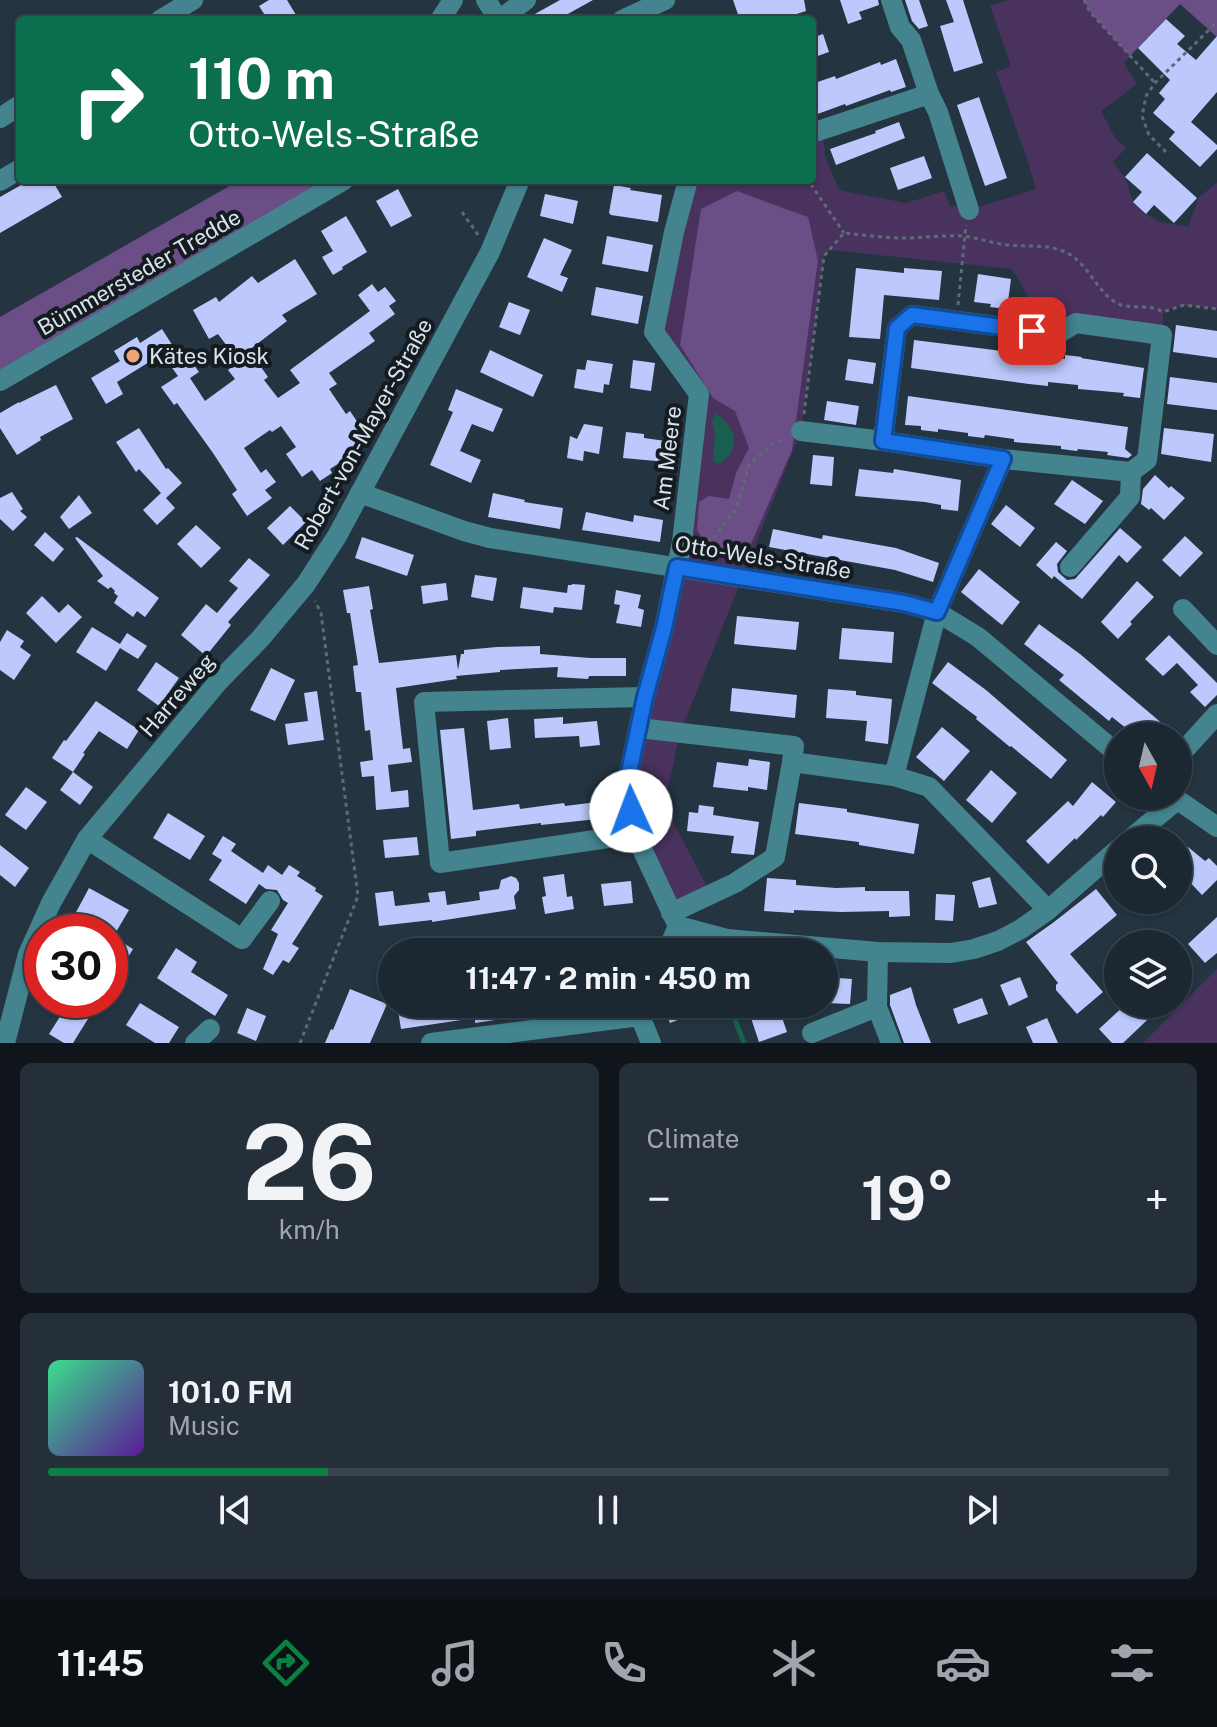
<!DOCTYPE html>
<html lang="en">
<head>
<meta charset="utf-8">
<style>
  body { margin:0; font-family:"Public Sans",sans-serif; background:#242f39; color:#f1f3f6; height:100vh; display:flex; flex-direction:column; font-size:30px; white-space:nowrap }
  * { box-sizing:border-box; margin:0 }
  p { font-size:26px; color:#a0a5ab }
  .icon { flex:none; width:44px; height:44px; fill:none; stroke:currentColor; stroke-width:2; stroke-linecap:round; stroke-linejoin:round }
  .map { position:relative; height:1043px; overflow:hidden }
  .side { display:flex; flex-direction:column; gap:20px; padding:20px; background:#0f151b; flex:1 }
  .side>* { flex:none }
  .top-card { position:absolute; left:16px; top:16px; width:800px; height:168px; border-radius:8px; box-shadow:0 2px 6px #0004,0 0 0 2px #39444d; background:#0b6e4f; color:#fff; overflow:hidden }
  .needle { width:52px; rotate:172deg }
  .fabs { position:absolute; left:1104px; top:722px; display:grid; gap:16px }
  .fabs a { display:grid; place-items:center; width:88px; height:88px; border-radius:50%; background:#1b2731; box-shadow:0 2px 6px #0004,0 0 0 2px #39444d; font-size:40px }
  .speed { position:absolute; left:24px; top:914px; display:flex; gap:16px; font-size:40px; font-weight:700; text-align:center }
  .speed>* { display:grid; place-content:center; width:104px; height:104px; border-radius:50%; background:#1b2731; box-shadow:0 2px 6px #0004,0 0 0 2px #39444d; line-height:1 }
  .speed .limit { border:12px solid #d22; background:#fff; color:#111 }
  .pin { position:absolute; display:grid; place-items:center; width:68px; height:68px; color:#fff; margin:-34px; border-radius:16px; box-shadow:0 4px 12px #0006 }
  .me { position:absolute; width:88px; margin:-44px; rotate:358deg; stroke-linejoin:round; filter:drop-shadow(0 0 6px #0008) }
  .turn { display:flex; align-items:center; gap:28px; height:168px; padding:0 40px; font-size:36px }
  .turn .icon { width:104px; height:104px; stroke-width:2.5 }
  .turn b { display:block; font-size:56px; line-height:68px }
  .big { font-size:60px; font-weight:700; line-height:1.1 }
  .side .widget { flex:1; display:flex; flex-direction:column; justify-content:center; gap:12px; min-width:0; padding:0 28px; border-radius:12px; background:#242f39 }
  .side .dial { align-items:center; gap:0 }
  .dial b { font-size:104px; line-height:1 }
  .song { display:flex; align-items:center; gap:24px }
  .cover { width:96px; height:96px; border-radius:12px; background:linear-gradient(135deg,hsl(150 70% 55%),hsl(270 70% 35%)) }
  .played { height:8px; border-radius:4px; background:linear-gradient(90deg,#0b8043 25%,#39444d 25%) }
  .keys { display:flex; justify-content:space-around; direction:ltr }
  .heat { display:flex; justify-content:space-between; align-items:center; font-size:44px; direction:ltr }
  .side .tiles { flex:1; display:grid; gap:20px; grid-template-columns:1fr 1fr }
  .widget:last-child { grid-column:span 2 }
  .trip { position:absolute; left:378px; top:938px; width:460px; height:80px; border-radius:40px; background:#1b2731; box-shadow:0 2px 6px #0004,0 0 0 2px #39444d; font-weight:700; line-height:80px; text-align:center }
  .dock { display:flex; height:128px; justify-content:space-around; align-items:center; background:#0b1014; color:#a0a5ab }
  .dock .icon { width:56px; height:56px }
  .dock .current { color:#0b8043 }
  .dock b { font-size:36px; color:#f1f3f6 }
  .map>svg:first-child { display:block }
</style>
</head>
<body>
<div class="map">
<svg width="1217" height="1043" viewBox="0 0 1217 1043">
  <rect width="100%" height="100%" fill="#243441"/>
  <g fill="#49325e">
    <path d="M 1008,0 L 1084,0 L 1090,12 L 1130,56 L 1124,63 L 1137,84 L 1101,111 L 1115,138 L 1126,148 L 1113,162 L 1125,177 L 1133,202 L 1146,214 L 1160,222 L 1188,227 L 1199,197 L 1217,183 L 1217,309 C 1198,307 1180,302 1163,312 L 1163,328 L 1076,323 L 1029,298 L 1012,269 L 830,250 L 824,256 L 801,431 L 680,733 L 667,792 L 674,824 L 711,894 L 671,913 L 626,787 L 639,728 L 696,411 L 654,332 L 687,180 L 812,180 L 812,133 L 822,129 L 825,156 L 839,190 L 906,203 L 944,191 L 950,207 L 966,202 L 969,210 L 1036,189 L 1027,159 L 996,72 L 1011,66 L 990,6 Z"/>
    <polygon points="1217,969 1217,1043 1143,1043"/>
  </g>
  <g fill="#6b4e85">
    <polygon points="1084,0 1217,0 1217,37 1180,4 1130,56 1090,12"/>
    <polygon points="240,180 345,180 0,381 0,317"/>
    <polygon points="737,191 808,217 818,260 792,450 746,555 711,552 697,530 699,502 709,496 729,499 736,473 749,448 735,411 713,398 680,345 701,209"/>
  </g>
  <path fill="#195f50" d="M 716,413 C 721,418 728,423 731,429 C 739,442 731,459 718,464 L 713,460 L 715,433 L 712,421 Z"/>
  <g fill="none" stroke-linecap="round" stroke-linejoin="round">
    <polyline stroke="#195f50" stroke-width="5" points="729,1004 744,1043"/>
  </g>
  <g fill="#bdc9fd">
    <polygon points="269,0 287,0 299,20 268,20 259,6"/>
    <polygon points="560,0 593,0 557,20 524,20"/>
    <polygon points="733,0 804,0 806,11 778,20 740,20"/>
    <polygon points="840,0 878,0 879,5 859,12 862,19 848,24"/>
    <polygon points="905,0 919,0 928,26 919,29 912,21"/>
    <polygon points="946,0 963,0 983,63 954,72 940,26 954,22"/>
    <polygon points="1166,19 1185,36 1177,44 1196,60 1217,36 1217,92 1191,122 1217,145 1217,149 1200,167 1169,139 1175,132 1153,113 1165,99 1159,93 1170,80 1138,48"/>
    <polygon points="823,34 829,52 812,58 812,38"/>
    <polygon points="896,59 906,87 891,92 890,90 846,106 845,104 812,116 812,84 835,76 836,79 880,62 881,65"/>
    <polygon points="979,97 1007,178 985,186 957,105"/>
    <polygon points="899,122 905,138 836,165 830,149 876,133 875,131"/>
    <polygon points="1147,153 1197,198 1174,223 1154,205 1146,214 1133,202 1142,192 1125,177"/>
    <polygon points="924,156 932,178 898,190 890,168"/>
    <polygon points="30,180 52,180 62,197 0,233 0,197"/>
    <polygon points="614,185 631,188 630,190 662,195 658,222 611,215 609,213"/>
    <polygon points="398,189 412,216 391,227 376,201"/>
    <polygon points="545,194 578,201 573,224 540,216"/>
    <polygon points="346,216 367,252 342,267 343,269 333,275 322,257 333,251 321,231"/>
    <polygon points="607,236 653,245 648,272 602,264"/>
    <polygon points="544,238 572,250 560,275 568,278 562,292 527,277"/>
    <polygon points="295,259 317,294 282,315 287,321 249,350 268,377 264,380 278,398 300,383 290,370 370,311 358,295 372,284 378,292 385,287 396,301 389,306 395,314 369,333 375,341 329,373 337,384 329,389 346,414 350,411 364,432 354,439 361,449 330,469 332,473 320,481 312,470 302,477 286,454 296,447 281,426 272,432 270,430 244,448 261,473 266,469 276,482 265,490 272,498 247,516 232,494 237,490 213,453 177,403 174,405 161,387 178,376 162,354 117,382 123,394 106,404 91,378 120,361 114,351 137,337 140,343 162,329 183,362 189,358 199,372 190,378 205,401 235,379 228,370 239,362 218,334 209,339 193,310 216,297 219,302 252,276 258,283"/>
    <polygon points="856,268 904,273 904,268 942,271 939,300 884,295 880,339 849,337"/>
    <polygon points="978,274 1011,279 1007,309 990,307 991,304 974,302"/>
    <polygon points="596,287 643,296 638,324 591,315"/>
    <polygon points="509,302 530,310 520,335 499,327"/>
    <polygon points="1176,325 1217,331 1217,358 1173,352"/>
    <polygon points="914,340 1065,359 1065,355 1082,357 1081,358 1144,368 1140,398 1123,396 1124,393 1078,389 1078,385 1048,382 1048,386 1029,384 911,368"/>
    <polygon points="490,350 543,375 533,397 480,372"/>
    <polygon points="848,359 876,363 873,384 845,380"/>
    <polygon points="587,360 613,364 609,385 604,384 603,393 574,388 577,369 585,370"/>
    <polygon points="633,360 655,363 651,391 630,388"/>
    <polygon points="1170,377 1217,383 1217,410 1167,404"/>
    <polygon points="56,385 73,419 40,437 41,440 17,455 0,428 0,413 19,402 19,403"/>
    <polygon points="456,389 503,409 493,432 472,424 460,451 481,460 471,483 430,465 453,412 448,410"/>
    <polygon points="908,396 1128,427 1125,449 1132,455 1128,458 1107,455 1108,452 1078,449 1077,451 1061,449 1061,446 1014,442 1014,439 985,435 984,438 968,436 968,433 938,429 938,432 921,430 921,426 905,425"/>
    <polygon points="827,401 859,406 856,425 824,420"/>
    <polygon points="584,424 603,427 599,454 584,451 583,461 567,458 570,436 577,439"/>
    <polygon points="139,428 166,469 168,468 182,483 166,498 175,508 157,525 143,510 161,493 139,469 136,472 116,442"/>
    <polygon points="1164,428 1214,434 1211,462 1161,454"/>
    <polygon points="626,432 644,434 644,438 680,443 677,470 655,467 656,461 623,458"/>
    <polygon points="813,455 834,457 832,486 810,484"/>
    <polygon points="859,469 893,473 894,469 961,480 958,511 941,509 941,505 925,502 855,496"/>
    <polygon points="1155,475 1169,488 1171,486 1185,498 1164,520 1151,508 1149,510 1141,504 1143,489"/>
    <polygon points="1072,480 1103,501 1085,524 1054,504"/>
    <polygon points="12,492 23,509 20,511 27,517 13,531 0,519 0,498"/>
    <polygon points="493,493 525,500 524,502 563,508 560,529 488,517"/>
    <polygon points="79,495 92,513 69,529 60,517"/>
    <polygon points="1006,505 1035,528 1020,547 991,524"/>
    <polygon points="290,506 306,522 283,545 267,528"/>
    <polygon points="586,512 633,522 634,515 663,520 660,542 582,530"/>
    <polygon points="196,525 221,548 201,568 177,544"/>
    <polygon points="1120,528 1142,547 1127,563 1119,555 1082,599 1054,576 1052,579 1036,565 1056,542 1067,551 1057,564 1058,572 1067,580 1075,579"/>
    <polygon points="773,529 822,539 823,535 896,548 939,563 933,582 895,570 769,547"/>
    <polygon points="45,532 64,549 53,562 34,545"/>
    <polygon points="1185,536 1203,553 1180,577 1162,560"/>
    <polygon points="77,537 159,598 145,617 137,611 133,617 114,603 118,596 114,593 115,591 111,587 108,589 97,581 103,576 75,538"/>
    <polygon points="362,537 414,555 407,576 355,558"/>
    <polygon points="249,558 270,575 228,622 231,625 206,656 181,635 206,604 217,613 238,588 229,581"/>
    <polygon points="979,569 1020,602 1002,625 961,592"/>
    <polygon points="475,575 497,578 493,601 471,597"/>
    <polygon points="1137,581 1154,597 1130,622 1132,624 1118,639 1101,622"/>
    <polygon points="446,583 448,600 423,604 421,586"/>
    <polygon points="572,584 585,585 582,610 554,607 553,613 520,608 523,587 567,593 568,585 572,585"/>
    <polygon points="369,586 373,609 370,610 379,663 456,655 458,670 461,654 464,654 464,650 497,647 540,646 540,654 590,658 626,658 626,676 589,676 588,679 557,677 558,667 500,670 500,672 456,676 457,679 396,688 403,749 410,748 412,762 388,765 391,792 408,790 409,807 376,810 374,776 362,777 360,762 373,760 370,730 365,731 361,692 356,692 353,666 358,665 350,613 347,613 343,590"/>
    <polygon points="616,590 641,595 638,608 644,610 641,627 616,623 620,605 614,604"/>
    <polygon points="42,596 59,613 68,604 82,617 56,643 26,613"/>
    <polygon points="737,616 799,622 796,650 734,644"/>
    <polygon points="1039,624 1080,654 1177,736 1136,736 1112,717 1109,721 1059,680 1064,675 1024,644"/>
    <polygon points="92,627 120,644 127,633 147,646 138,659 120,648 106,671 76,652"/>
    <polygon points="842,628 894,632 892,663 839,659"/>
    <polygon points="7,630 24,641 20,647 31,655 14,680 0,670 0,642"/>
    <polygon points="1169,635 1217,683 1217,695 1205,707 1190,692 1198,685 1177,663 1163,676 1145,659"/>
    <polygon points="156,662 179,678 159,706 137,690"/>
    <polygon points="948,662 986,690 1067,760 1051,779 1011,746 1010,747 976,719 977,717 932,683"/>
    <polygon points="271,668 295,680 275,721 250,710"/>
    <polygon points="732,688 797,695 795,718 730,711"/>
    <polygon points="828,689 856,691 856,695 892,699 888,744 865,741 867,721 826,718"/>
    <polygon points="317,691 324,740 288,745 285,724 308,721 304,693"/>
    <polygon points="96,701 139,730 127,749 99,731 83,753 85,754 73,772 52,758 64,740 66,741"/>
    <polygon points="563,717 563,724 597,721 600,745 580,747 579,736 535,738 534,719"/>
    <polygon points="508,718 511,748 490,750 487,721"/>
    <polygon points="942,727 970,751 944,781 916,757"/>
    <polygon points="464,728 473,810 519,804 520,809 564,803 565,806 605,801 607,818 541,825 541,823 476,831 476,836 451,839 440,730"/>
    <polygon points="749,759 770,762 767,790 748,787 748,791 713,787 717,762 748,766"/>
    <polygon points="991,770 1017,793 992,823 966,800"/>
    <polygon points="73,772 93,787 80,805 60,790"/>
    <polygon points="1092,782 1116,802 1103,817 1101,815 1076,840 1075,838 1048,864 1026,841 1068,801 1073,806"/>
    <polygon points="26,787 47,802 26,830 5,815"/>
    <polygon points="799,803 847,809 847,812 919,824 914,854 859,845 859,842 795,834"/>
    <polygon points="699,805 714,807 713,815 759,822 754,855 731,853 734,836 687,831 689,812 698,813"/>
    <polygon points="168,813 205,836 190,860 153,838"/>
    <polygon points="223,836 236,844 231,851 263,873 268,865 282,875 289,865 300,872 297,876 316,888 315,891 323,896 292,944 299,948 289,963 283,960 273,975 263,969 278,934 271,930 288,903 283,900 277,890 266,889 259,884 246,904 209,880 222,860 212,854"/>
    <polygon points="417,837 419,855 385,858 383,840"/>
    <polygon points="1178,843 1188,847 1205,861 1209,858 1217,866 1217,880 1202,895 1182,874 1178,874"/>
    <polygon points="0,845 29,868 15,887 0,875"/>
    <polygon points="564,874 567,897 572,896 574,909 545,914 542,897 546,896 543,877"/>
    <polygon points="511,876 516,878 519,883 519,890 514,896 516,909 432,922 432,920 379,926 375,893 393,891 395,906 430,902 428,893 445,891 447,905 480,900 479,892 499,889 501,880"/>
    <polygon points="990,877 997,904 979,908 972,882"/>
    <polygon points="767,878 796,880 796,885 836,888 865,887 865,891 909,891 910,916 889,917 889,911 841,912 794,910 794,913 764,911"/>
    <polygon points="631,881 633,903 604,906 601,884"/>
    <polygon points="89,888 129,910 116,932 104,932 74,916"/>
    <polygon points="1096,889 1117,915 1070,954 1103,992 1077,1014 1056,990 1056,985 1058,983 1026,942 1054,922"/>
    <polygon points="936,894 955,895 953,921 935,920"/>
    <polygon points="1217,917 1217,953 1205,963 1188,944"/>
    <polygon points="110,935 133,949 110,987"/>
    <polygon points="176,948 197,962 191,972 228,995 215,1016 157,978"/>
    <polygon points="824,977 852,979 850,1004 824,1003"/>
    <polygon points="1020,977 1028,997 1009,1006 1000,985"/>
    <polygon points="911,987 916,1005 931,1043 904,1043 890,1005 890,995"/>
    <polygon points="350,989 387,1004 370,1043 325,1043 331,1029 333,1030"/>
    <polygon points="982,998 988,1014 958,1024 953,1009"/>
    <polygon points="37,1000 86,1000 96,1006 73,1043 64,1043 49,1034 61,1015"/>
    <polygon points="140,1003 179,1027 169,1043 155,1043 126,1025"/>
    <polygon points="397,1004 549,1004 549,1012 475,1023 475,1018 401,1029"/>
    <polygon points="662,1004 683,1004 688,1016 670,1023"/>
    <polygon points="1126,1004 1164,1004 1123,1043 1112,1043 1099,1029"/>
    <polygon points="247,1008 266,1016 256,1041 237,1033"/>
    <polygon points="779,1009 787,1032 759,1042 751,1018"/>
    <polygon points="1047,1018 1058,1043 1033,1043 1026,1027"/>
  </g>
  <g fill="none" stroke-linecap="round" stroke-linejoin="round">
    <g stroke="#5d6b76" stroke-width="3" stroke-dasharray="4 4" stroke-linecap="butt">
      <polyline points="1084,0 1090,12 1155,83"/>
      <polyline points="1166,152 1149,135 1142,116 1146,96 1155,83 1217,22"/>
      <polyline points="804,180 810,183 844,233"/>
      <polyline points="462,212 479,236"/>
      <polyline points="958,305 966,225"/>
      <path d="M 804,414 L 824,256 L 844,233 C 864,235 885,238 905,238 C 924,238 942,235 961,236 C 977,237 993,244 1009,245 C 1028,247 1045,244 1063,251 C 1090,262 1097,296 1121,305 C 1135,309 1150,304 1163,312 L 1184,305 L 1217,309"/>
      <polyline points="698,540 713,539 736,509 749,465 773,444 785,438"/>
      <polyline points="300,1043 358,896 321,613 315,601"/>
    </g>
    <g stroke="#43848e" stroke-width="20">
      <polyline points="486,0 498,19"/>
      <polyline points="160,20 193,0"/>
      <polyline points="440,20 453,0"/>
      <polyline points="499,20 526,0"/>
      <polyline points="622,20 665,0"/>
      <polyline points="929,94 938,112 969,210"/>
      <polyline points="0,118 20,105"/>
      <polyline points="812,133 929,94 911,40 900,27 891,0"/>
      <polyline points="688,180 674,232 654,332 699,394 682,542 664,628 645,697 626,787 635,834 678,926 727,939 878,952 951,953 974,949 998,941 1021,929 1048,910 1118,849"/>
      <polyline points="0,181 20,169"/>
      <polyline points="0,381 344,180"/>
      <polyline points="801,431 883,441"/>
      <polyline points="360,493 464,531 490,538 904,603 937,612 978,637 1118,754"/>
      <polyline points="1070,567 1130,497 1131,472"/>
      <polyline points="1183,609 1217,645"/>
      <polyline points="639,728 794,746 792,762 894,776 929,787 1048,910"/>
      <polyline points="1178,757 1217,714"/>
      <polyline points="894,776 937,612 1003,459 1131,472 1147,460 1162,335 1076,323 1058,334 912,315 897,328 883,441 1003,459"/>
      <polyline points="1172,796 1217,827"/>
      <polyline points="635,834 440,863 424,702 645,697"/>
      <polyline points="87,839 242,939 270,901"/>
      <polyline points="1129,840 1177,800"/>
      <polyline points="671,913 735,883 775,857 792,762"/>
      <polyline points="667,952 678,926"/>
      <polyline points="878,952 877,1007 891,1043"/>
      <polyline points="645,1004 640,1016 651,1043"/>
      <polyline points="812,1033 877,1007"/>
      <polyline points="5,1043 28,954 51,903 87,839 218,682 260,639 306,584 337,536 490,252 520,180"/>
      <polyline points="195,1043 210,1029"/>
      <polyline points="431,1043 640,1016"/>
    </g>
  </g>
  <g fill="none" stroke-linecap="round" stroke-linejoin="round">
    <defs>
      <polyline id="route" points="631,811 626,787 645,697 664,628 677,567 904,603 937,612 1003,459 883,441 897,328 912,315 1032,331"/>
    </defs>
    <use href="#route" stroke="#114b97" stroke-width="20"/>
    <use href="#route" stroke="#1a73e8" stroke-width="14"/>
  </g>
  <circle fill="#f0a27a" stroke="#141b21" stroke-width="3" cx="133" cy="356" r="8"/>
  <g text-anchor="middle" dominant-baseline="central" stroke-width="8" stroke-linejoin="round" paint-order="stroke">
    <g font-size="22" fill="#d9e3eb" stroke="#141b21">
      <text transform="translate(139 272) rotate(-30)">Bümmersteder Tredde</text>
      <text transform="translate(363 434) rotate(-61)">Robert-von-Mayer-Straße</text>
      <text transform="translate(667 458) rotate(-83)">Am Meere</text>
      <text transform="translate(763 557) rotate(9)">Otto-Wels-Straße</text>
      <text transform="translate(177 695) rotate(-49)">Harreweg</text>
    </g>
    <g font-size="22" fill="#d9e3eb" stroke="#141b21" text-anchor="start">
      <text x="149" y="356">Kätes Kiosk</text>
    </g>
  </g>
</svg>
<div class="fabs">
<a><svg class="needle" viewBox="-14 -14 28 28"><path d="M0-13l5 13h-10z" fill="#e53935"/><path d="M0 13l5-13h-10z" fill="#a0a5ab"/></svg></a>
<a><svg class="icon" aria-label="search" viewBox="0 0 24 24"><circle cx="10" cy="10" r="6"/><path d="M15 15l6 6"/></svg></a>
<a><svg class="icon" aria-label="layers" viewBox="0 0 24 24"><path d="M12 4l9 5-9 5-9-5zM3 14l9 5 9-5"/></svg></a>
</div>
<div class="speed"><div class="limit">30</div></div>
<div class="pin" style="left:1032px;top:331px;background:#d93025"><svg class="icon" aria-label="arrive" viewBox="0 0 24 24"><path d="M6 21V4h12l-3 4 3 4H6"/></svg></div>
<svg class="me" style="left:631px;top:811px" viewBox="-20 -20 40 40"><circle r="19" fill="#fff"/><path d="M0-13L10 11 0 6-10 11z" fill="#1a73e8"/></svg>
<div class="trip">11:47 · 2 min · 450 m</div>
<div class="top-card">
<div class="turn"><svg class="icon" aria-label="right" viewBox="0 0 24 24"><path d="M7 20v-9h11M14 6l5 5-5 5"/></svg><div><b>110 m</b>Otto-Wels-Straße</div></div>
</div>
</div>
<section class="side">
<div class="tiles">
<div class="widget dial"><b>26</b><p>km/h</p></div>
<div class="widget"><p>Climate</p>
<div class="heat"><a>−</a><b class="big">19°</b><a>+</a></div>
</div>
<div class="widget">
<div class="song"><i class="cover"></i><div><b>101.0 FM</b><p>Music</p></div></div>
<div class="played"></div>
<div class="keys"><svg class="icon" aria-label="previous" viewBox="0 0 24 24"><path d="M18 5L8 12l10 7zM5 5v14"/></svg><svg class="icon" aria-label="pause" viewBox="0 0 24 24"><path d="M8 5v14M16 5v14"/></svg><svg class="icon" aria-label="next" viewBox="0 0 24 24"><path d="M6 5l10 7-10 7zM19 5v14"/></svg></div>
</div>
</div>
</section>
<nav class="dock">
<b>11:45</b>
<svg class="icon current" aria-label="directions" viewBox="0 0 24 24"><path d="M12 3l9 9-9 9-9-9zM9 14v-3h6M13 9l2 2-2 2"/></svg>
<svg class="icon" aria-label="music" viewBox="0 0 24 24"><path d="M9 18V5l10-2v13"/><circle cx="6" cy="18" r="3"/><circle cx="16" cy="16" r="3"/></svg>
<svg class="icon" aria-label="phone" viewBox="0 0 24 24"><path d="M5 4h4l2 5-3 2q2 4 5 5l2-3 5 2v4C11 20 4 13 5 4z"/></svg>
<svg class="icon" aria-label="climate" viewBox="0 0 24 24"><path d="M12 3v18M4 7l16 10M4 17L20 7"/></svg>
<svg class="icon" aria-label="car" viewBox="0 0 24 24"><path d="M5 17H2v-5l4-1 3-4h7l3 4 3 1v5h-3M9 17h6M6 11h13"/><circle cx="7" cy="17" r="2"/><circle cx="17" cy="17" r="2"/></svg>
<svg class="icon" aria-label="filters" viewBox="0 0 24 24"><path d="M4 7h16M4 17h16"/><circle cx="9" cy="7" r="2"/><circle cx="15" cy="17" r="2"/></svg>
</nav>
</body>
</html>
